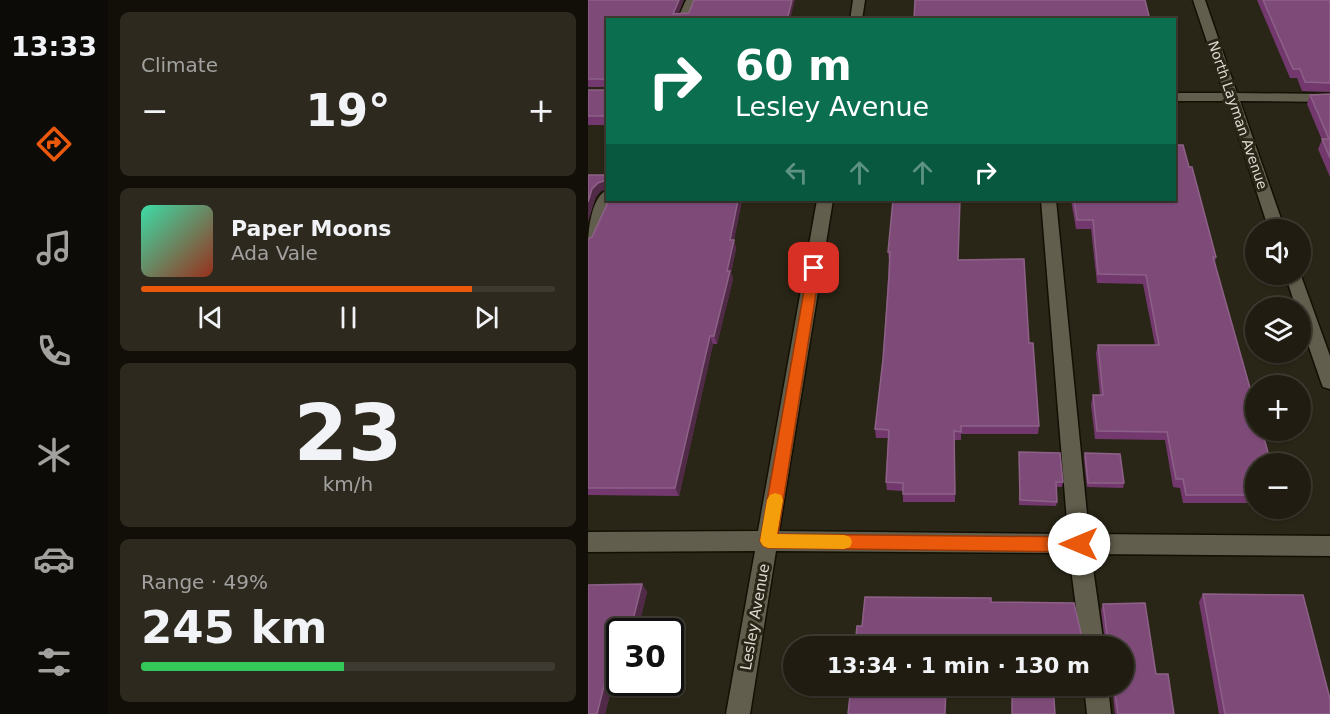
<!DOCTYPE html>
<html lang="en">
<head>
<meta charset="utf-8">
<style>
  body { margin:0; font-family:"DejaVu Sans",sans-serif; background:#2d291f; color:#f1f3f6; height:100vh; display:flex; flex-direction:column; font-size:22px; white-space:nowrap }
  * { box-sizing:border-box; margin:0 }
  p { font-size:20px; color:#a2a19f }
  .icon { flex:none; width:33px; height:33px; fill:none; stroke:currentColor; stroke-width:2; stroke-linecap:round; stroke-linejoin:round }
  .map { position:relative; flex:1; overflow:hidden }
  .side { display:flex; flex-direction:column; gap:12px; padding:12px; background:#120f09; width:480px }
  .side>* { flex:none }
  .banner { position:absolute; left:18px; top:18px; width:570px; height:183px; border-radius:0px; box-shadow:0 2px 4px #0004,0 0 0 2px #3d3a31; background:#0b6e4f; color:#fff; overflow:hidden }
  .fabs { position:absolute; left:657px; top:219px; display:grid; gap:12px }
  .fabs a { display:grid; place-items:center; width:66px; height:66px; border-radius:50%; background:#201c11; box-shadow:0 2px 4px #0004,0 0 0 2px #3d3a31; font-size:30px }
  .speed { position:absolute; left:18px; top:618px; display:flex; gap:12px; font-size:30px; font-weight:700; text-align:center }
  .speed>* { display:grid; place-content:center; width:78px; height:78px; border-radius:50%; background:#201c11; box-shadow:0 2px 4px #0004,0 0 0 2px #3d3a31; line-height:1 }
  .speed .limit { border:3px solid #111; border-radius:9px; background:#fff; color:#111 }
  .pin { position:absolute; display:grid; place-items:center; width:51px; height:51px; color:#fff; margin:-26px; border-radius:12px; box-shadow:0 3px 9px #0006 }
  .me { position:absolute; width:66px; margin:-33px; rotate:270deg; stroke-linejoin:round; filter:drop-shadow(0 0 4px #0008) }
  .turn { display:flex; align-items:center; gap:21px; height:126px; padding:0 30px; font-size:27px }
  .turn .icon { width:78px; height:78px; stroke-width:2.5 }
  .turn b { display:block; font-size:42px; line-height:51px }
  .lanes { display:flex; align-items:center; height:57px; padding:0 30px; background:#0003; justify-content:center; gap:30px; direction:ltr }
  .lanes .off { opacity:.35 }
  .big { font-size:45px; font-weight:600; line-height:1.1 }
  .side .tile { flex:1; display:flex; flex-direction:column; justify-content:center; gap:9px; min-width:0; padding:0 21px; border-radius:9px; background:#2d291f }
  .side .dial { align-items:center; gap:0 }
  .dial b { font-size:78px; line-height:1 }
  .song { display:flex; align-items:center; gap:18px }
  .cover { width:72px; height:72px; border-radius:9px; background:linear-gradient(135deg,hsl(160 70% 55%),hsl(10 70% 35%)) }
  .played { height:6px; border-radius:3px; background:linear-gradient(90deg,#ea580c 80%,#3d3a31 80%) }
  .keys { display:flex; justify-content:space-around; direction:ltr }
  .heat { display:flex; justify-content:space-between; align-items:center; font-size:33px; direction:ltr }
  .charge { height:9px; border-radius:4px; background:linear-gradient(90deg,#34c759 49%,#3d3a31 0) }
  .trip { position:absolute; left:195px; top:636px; width:351px; height:60px; border-radius:30px; background:#201c11; box-shadow:0 2px 4px #0004,0 0 0 2px #3d3a31; font-weight:600; line-height:60px; text-align:center }
  main { display:flex; flex:1; min-height:0 }
  .menu { display:flex; flex-direction:column; width:108px; justify-content:space-around; align-items:center; background:#0d0b07; color:#a2a19f }
  .menu .icon { width:42px; height:42px }
  .menu .selected { color:#ea580c }
  .menu b { font-size:27px; color:#f1f3f6 }
  .map>svg:first-child { display:block }
</style>
</head>
<body>
<main>
<nav class="menu">
<b>13:33</b>
<svg class="icon selected" aria-label="directions" viewBox="0 0 24 24"><path d="M12 3l9 9-9 9-9-9zM9 14v-3h6M13 9l2 2-2 2"/></svg>
<svg class="icon" aria-label="music" viewBox="0 0 24 24"><path d="M9 18V5l10-2v13"/><circle cx="6" cy="18" r="3"/><circle cx="16" cy="16" r="3"/></svg>
<svg class="icon" aria-label="phone" viewBox="0 0 24 24"><path d="M5 4h4l2 5-3 2q2 4 5 5l2-3 5 2v4C11 20 4 13 5 4z"/></svg>
<svg class="icon" aria-label="climate" viewBox="0 0 24 24"><path d="M12 3v18M4 7l16 10M4 17L20 7"/></svg>
<svg class="icon" aria-label="car" viewBox="0 0 24 24"><path d="M5 17H2v-5l4-1 3-4h7l3 4 3 1v5h-3M9 17h6M6 11h13"/><circle cx="7" cy="17" r="2"/><circle cx="17" cy="17" r="2"/></svg>
<svg class="icon" aria-label="filters" viewBox="0 0 24 24"><path d="M4 7h16M4 17h16"/><circle cx="9" cy="7" r="2"/><circle cx="15" cy="17" r="2"/></svg>
</nav>
<section class="side">
<div class="tile"><p>Climate</p>
<div class="heat"><a>−</a><b class="big">19°</b><a>+</a></div>
</div>
<div class="tile">
<div class="song"><i class="cover"></i><div><b>Paper Moons</b><p>Ada Vale</p></div></div>
<div class="played"></div>
<div class="keys"><svg class="icon" aria-label="previous" viewBox="0 0 24 24"><path d="M18 5L8 12l10 7zM5 5v14"/></svg><svg class="icon" aria-label="pause" viewBox="0 0 24 24"><path d="M8 5v14M16 5v14"/></svg><svg class="icon" aria-label="next" viewBox="0 0 24 24"><path d="M6 5l10 7-10 7zM19 5v14"/></svg></div>
</div>
<div class="tile dial"><b>23</b><p>km/h</p></div>
<div class="tile"><p>Range · 49%</p><b class="big">245 km</b><div class="charge"></div></div>
</section>
<div class="map">
<svg width="742" height="714" viewBox="0 0 742 714">
  <rect width="100%" height="100%" fill="#2a2617"/>
  <g fill="none" stroke-linecap="round" stroke-linejoin="round">
    <defs>
      <g id="minor">
        <polygon points="98,0 110,0 101,20 89,20"/>
        <polygon points="265,0 277,0 274,20 262,20"/>
        <polygon points="605,0 617,0 649,93 742,94 742,102 652,101 697,230 681,230 639,101 586,101 586,93 636,93"/>
        <path d="M 20,190 L 20,200 L 26,200 L 8,241 L 6,245 L 0,246 C 0,232 3,195 20,190 Z"/>
        <polygon points="229,200 245,200 191,531 480,534 453,200 468,200 501,534 742,536 742,556 503,554 516,646 493,646 481,553 188,551 162,714 138,714 167,551 0,552 0,532 170,531"/>
        <polygon points="712,273 742,356 742,389 735,387 733,382 712,321 712,308 708,308 697,274"/>
        <polygon points="496,686 520,686 523,714 499,714"/>
      </g>
    </defs>
    <use href="#minor" stroke="#120f03" stroke-width="3"/>
    <use href="#minor" fill="#625e4d" fill-rule="evenodd"/>
  </g>
  <g fill="#73396e">
    <polygon points="0,0 91,13 20,20 20,125 0,125 0,90 19,90 19,87 0,87"/>
    <polygon points="669,0 742,0 742,92 714,91 709,78 702,78"/>
    <polygon points="742,94 742,177 730,149 734,140 719,104 722,95"/>
    <polygon points="587,145 601,167 628,257 627,262 668,464 668,503 595,503 592,488 585,487 577,440 507,439 503,404 505,395 512,395 508,353 510,345 567,345 555,284 509,283 503,229 488,229 483,200 586,200"/>
    <polygon points="21,200 154,200 146,240 148,249 143,273 145,279 129,344 125,344 91,496 0,495 0,239 4,237"/>
    <polygon points="300,252 370,260 441,343 451,426 450,434 373,434 373,440 367,440 367,502 315,502 315,491 299,490 298,482 300,438 288,438 287,429 295,359 301,261"/>
    <polygon points="431,452 475,482 474,487 468,487 469,502 468,506 431,505"/>
    <polygon points="497,453 536,483 535,488 499,487 496,458"/>
    <polygon points="54,584 59,592 49,632 32,632 32,654 17,714 0,714 0,585"/>
    <polygon points="615,594 742,714 631,714 611,602"/>
    <polygon points="403,602 495,642 517,642 513,610 515,604 568,674 586,714 527,714 524,686 536,686 536,646 274,626"/>
  </g>
  <g fill="#512a47">
    <polygon points="91,0 96,0 88,20 85,14"/>
    <polygon points="204,0 207,0 202,20 199,20"/>
    <polygon points="18,180 20,189 13,191 8,197 0,222 0,202 4,189 10,183"/>
    <polygon points="150,200 154,200 144,249 142,240"/>
    <polygon points="146,240 148,249 143,273 145,279 129,344 126,336"/>
    <polygon points="122,336 125,344 91,496 87,488"/>
    <polygon points="54,584 59,592 49,632 42,632"/>
    <polygon points="26,646 32,653 17,714 9,714"/>
  </g>
  <g fill="#7e4b79" stroke="#8d6187" stroke-width="1.5">
    <polygon points="0,0 91,0 85,14 101,13 106,0 204,0 199,20 20,20 20,116 0,116 0,90 19,90 19,79 0,79"/>
    <polygon points="327,0 557,0 562,20 326,20"/>
    <polygon points="675,0 742,0 742,83 717,82 712,69 705,69"/>
    <polygon points="742,94 742,158 734,139 741,139 722,95"/>
    <polygon points="586,141 587,145 595,145 601,167 604,167 628,257 625,257 668,409 668,430 674,430 683,464 668,464 668,495 598,495 595,479 588,479 579,432 509,431 505,395 515,395 510,345 571,345 558,275 510,274 505,220 489,220 486,200 586,200"/>
    <polygon points="0,175 20,175 20,189 18,180 10,183 4,189 0,202"/>
    <polygon points="21,200 150,200 142,240 146,240 139,271 142,271 126,336 122,336 87,488 0,488 0,239 4,237"/>
    <polygon points="305,200 372,200 370,260 436,259 441,343 445,343 451,426 373,426 373,432 366,431 367,494 315,494 315,483 298,482 301,430 287,429 295,359 301,277 302,252 300,252"/>
    <polygon points="431,452 472,453 475,482 468,482 469,502 432,500"/>
    <polygon points="497,453 532,454 536,483 500,483"/>
    <polygon points="54,584 42,632 32,632 32,646 26,646 9,714 0,714 0,585"/>
    <polygon points="615,594 715,595 742,699 742,714 637,714"/>
    <polygon points="277,597 403,598 403,602 486,603 495,642 520,642 515,604 557,603 568,674 580,674 586,714 530,714 526,686 536,686 536,646 267,646 269,626 274,626"/>
    <polygon points="263,686 358,686 357,714 260,714"/>
    <polygon points="424,686 465,686 467,714 424,714"/>
  </g>
  <polygon fill="#ea580c" stroke="#983908" stroke-width="1.5" points="226,263 232,268 190,534 491,537 497,539 499,544 497,549 491,552 180,548 175,546 172,541 220,268"/>
  <polygon fill="#f59e0b" points="187,493 193,495 195,500 189,534 256,535 262,537 264,542 262,547 256,549 180,548 175,546 172,541 179,500 182,495"/>
  <g text-anchor="middle" dominant-baseline="central" stroke-width="6" stroke-linejoin="round" paint-order="stroke">
    <g font-size="14" fill="#dddbd1" stroke="#2a2617">
      <text transform="translate(650 115) rotate(71)">North Layman Avenue</text>
    </g>
    <g font-size="15" fill="#dddbd1" stroke="#2a2617">
      <text transform="translate(167 617) rotate(-80)">Lesley Avenue</text>
    </g>
  </g>
</svg>
<div class="fabs">
<a><svg class="icon" aria-label="sound" viewBox="0 0 24 24"><path d="M4 9h4l5-4v14l-5-4H4zM17 9q2 3 0 6"/></svg></a>
<a><svg class="icon" aria-label="layers" viewBox="0 0 24 24"><path d="M12 4l9 5-9 5-9-5zM3 14l9 5 9-5"/></svg></a>
<a>+</a>
<a>−</a>
</div>
<div class="speed"><div class="limit">30</div></div>
<div class="pin" style="left:226px;top:268px;background:#d93025"><svg class="icon" aria-label="arrive" viewBox="0 0 24 24"><path d="M6 21V4h12l-3 4 3 4H6"/></svg></div>
<svg class="me" style="left:491px;top:544px" viewBox="-20 -20 40 40"><circle r="19" fill="#fff"/><path d="M0-13L10 11 0 6-10 11z" fill="#ea580c"/></svg>
<div class="trip">13:34 · 1 min · 130 m</div>
<div class="banner">
<div class="turn"><svg class="icon" aria-label="right" viewBox="0 0 24 24"><path d="M7 20v-9h11M14 6l5 5-5 5"/></svg><div><b>60 m</b>Lesley Avenue</div></div>
<div class="lanes"><svg class="icon off" aria-label="left" viewBox="0 0 24 24"><path d="M17 20v-9H6M10 6l-5 5 5 5"/></svg><svg class="icon off" aria-label="ahead" viewBox="0 0 24 24"><path d="M12 20V5M6 11l6-6 6 6"/></svg><svg class="icon off" aria-label="ahead" viewBox="0 0 24 24"><path d="M12 20V5M6 11l6-6 6 6"/></svg><svg class="icon" aria-label="right" viewBox="0 0 24 24"><path d="M7 20v-9h11M14 6l5 5-5 5"/></svg></div>
</div>
</div>
</main>
</body>
</html>
